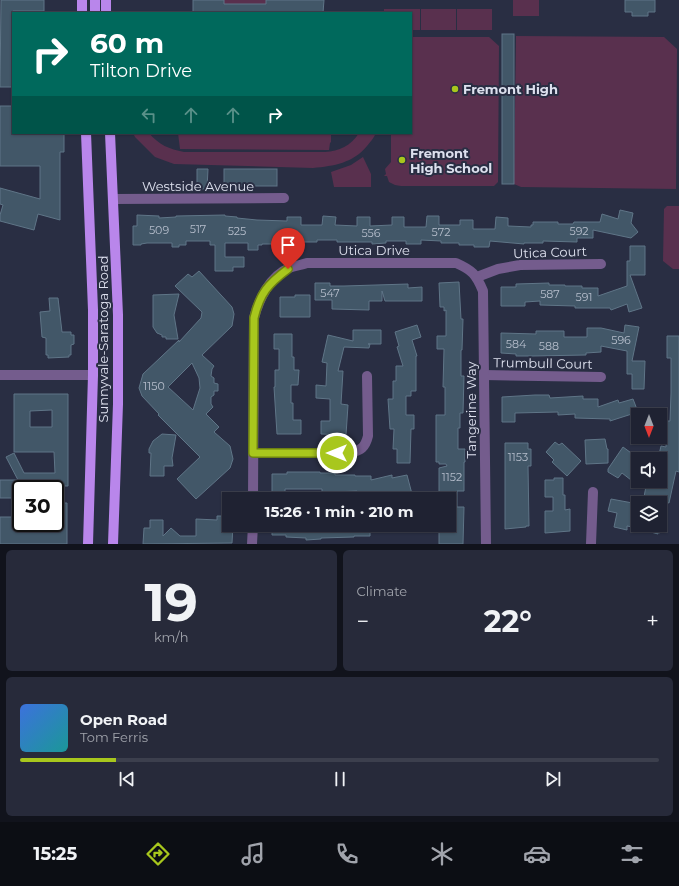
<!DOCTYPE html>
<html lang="en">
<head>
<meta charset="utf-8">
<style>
  body { margin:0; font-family:Montserrat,sans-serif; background:#272a3a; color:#f1f3f6; height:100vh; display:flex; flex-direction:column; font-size:15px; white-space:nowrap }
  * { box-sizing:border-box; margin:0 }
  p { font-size:13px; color:#a1a4ac }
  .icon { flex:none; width:22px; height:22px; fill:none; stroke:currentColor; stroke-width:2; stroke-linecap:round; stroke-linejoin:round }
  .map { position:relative; height:544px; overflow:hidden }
  .side { display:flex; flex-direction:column; gap:6px; padding:6px; background:#11131c; flex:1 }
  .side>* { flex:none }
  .banner { position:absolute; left:12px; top:12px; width:400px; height:122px; border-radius:0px; box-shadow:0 1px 3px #0004,0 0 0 1px #3c3f4d; background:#00695c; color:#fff; overflow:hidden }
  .needle { width:26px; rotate:180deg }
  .fabs { position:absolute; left:631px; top:408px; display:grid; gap:8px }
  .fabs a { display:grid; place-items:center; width:36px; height:36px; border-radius:0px; background:#1f2232; box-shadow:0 1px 3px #0004,0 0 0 1px #3c3f4d; font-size:20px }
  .speed { position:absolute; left:12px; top:480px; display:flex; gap:8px; font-size:20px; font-weight:700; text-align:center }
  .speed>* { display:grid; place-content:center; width:52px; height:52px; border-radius:50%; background:#1f2232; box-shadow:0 1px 3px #0004,0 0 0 1px #3c3f4d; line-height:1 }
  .speed .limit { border:2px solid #111; border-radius:6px; background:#fff; color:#111 }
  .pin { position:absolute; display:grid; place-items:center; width:34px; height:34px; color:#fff; margin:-41px -17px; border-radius:50% 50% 50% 0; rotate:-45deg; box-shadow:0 0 4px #0007 }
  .pin .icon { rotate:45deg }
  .me { position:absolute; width:44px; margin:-22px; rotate:270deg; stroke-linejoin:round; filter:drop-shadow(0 0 3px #0008) }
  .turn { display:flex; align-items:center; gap:14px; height:84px; padding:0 12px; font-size:18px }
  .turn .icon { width:52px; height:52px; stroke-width:2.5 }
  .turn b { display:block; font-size:28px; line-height:34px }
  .lanes { display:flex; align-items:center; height:38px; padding:0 12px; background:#0003; justify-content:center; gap:20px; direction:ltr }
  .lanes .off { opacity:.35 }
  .big { font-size:30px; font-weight:700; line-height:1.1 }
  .side .card { flex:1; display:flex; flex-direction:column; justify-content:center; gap:6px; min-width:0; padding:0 14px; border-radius:6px; background:#272a3a }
  .side .dial { align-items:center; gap:0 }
  .dial b { font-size:52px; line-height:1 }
  .song { display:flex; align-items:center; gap:12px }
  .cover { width:48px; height:48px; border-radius:6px; background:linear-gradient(135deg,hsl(220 70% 55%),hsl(180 70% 35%)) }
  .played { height:4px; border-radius:2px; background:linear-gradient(90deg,#a8c71d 15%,#3c3f4d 15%) }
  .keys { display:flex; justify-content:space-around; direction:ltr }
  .heat { display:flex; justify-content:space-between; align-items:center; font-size:22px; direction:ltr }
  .side .tiles { flex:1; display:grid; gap:6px; grid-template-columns:1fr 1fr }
  .card:last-child { grid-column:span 2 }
  .trip { position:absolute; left:222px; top:492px; width:234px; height:40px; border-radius:0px; background:#1f2232; box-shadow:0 1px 3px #0004,0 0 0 1px #3c3f4d; font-weight:700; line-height:40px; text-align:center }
  .tab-bar { display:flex; height:64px; justify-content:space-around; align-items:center; background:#0c0e14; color:#a1a4ac }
  .tab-bar .icon { width:28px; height:28px }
  .tab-bar .on { color:#a8c71d }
  .tab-bar b { font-size:18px; color:#f1f3f6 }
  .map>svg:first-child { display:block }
</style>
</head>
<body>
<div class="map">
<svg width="679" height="544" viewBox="0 0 679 544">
  <rect width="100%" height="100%" fill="#292e43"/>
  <g fill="#59304e">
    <polygon points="210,0 266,0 266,13 207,13"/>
    <rect x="513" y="0" width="26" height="16"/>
    <polygon points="384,9 420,9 420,30 411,30 411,13 384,13"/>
    <rect x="421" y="9" width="35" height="21"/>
    <rect x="457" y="9" width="35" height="21"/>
    <polygon points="516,36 664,37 677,49 676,189 521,187 514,184"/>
    <polygon points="411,37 489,37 499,46 498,182 494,186 401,186 395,185 389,182 387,176 384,176 386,174 385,169 391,162 391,133 411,133"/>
    <path d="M 133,133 L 149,133 C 159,145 169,149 184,152 L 325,152 C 339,151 351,146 359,133 L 376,133 C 374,138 370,142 367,146 C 353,163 334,166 313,168 L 174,164 L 155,157 L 135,137 Z"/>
    <polygon points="178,133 331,133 331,142 330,143 329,150 180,149"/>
    <polygon points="363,157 371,174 371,187 334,187 331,172 351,165"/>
    <polygon points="667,206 679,206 679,269 673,269 663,261 664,209"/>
  </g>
  <g fill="#425768" stroke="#5f7587" fill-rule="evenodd">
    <polygon points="1,0 44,0 44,11 13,11 13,87 0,87"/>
    <polygon points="193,0 224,0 224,4 266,4 266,0 324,0 323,13 193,13"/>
    <polygon points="625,0 655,0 655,12 648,12 648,16 632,16 632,12 625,12"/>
    <rect x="502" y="34" width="12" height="150"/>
    <polygon points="0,106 13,106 13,133 64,133 64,152 60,152 60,220 38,214 34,230 0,221 0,215 3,205 0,204 0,188 40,199 40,166 0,166"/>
    <polygon points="197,169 208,169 207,189 197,189"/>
    <rect x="224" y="169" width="53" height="17"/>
    <polygon points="620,210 633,213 631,223 638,232 631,238 593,230 593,238 577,238 577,242 543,241 543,243 524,243 524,244 490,241 489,247 474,247 474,245 459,245 459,243 441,243 441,241 421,240 421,244 406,244 406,241 386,241 386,243 372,244 372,242 337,242 337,240 317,240 317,242 302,242 302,240 283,240 283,244 262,244 262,245 258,245 258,250 248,250 248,243 225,243 225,257 244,257 244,267 233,267 233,271 215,271 215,245 210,245 210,241 186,241 186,245 179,245 179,247 172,247 172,243 147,243 141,244 141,245 133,245 133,226 137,226 137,215 159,216 159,218 176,217 176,216 225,215 225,216 237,217 237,218 257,220 287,221 287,217 301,217 301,225 322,225 323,216 336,217 335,225 357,226 357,217 370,217 370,226 392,225 392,217 404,217 404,227 426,227 427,216 439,216 439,225 460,225 460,220 473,220 473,229 495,229 496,217 508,218 508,226 531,227 531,225 533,225 533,222 558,222 558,224 573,224 574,222 600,222 602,214 618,219"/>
    <polygon points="630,246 645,246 645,275 630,275 642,308 629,312 627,304 611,310 610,308 575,308 575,306 540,305 540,301 525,302 525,306 501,306 501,287 516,287 516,284 549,283 549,285 565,285 565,286 582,286 582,288 598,288 598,296 627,286 627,261 630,261"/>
    <path d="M 199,271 L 232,307 L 234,314 L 232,326 L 202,355 L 214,366 L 212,369 L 211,376 L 214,378 L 214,383 L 218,384 L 218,391 L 214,391 L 214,395 L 211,397 L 211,404 L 213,407 L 206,414 L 219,427 L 214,432 L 230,446 L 233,459 L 230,468 L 196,499 L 177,479 L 200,457 L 158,415 L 159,414 L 142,396 L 139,388 L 143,374 L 179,340 L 179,342 L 201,318 L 202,312 L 175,286 L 188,274 L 192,277 ZM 192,363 L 199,378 L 200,388 L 193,410 L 168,387 Z"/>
    <polygon points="459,282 461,319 463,319 462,350 461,350 461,376 464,376 463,413 460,413 460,428 458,428 458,449 465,449 465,462 464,462 464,491 457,491 457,507 464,507 463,544 439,544 439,528 449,528 449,499 439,499 439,468 447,466 446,464 439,464 439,462 436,462 436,415 445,415 445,387 443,387 444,349 437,349 437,336 446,336 446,310 444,311 444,307 440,307 439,283"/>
    <polygon points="315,283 330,283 330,286 344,286 408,284 408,288 422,287 422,301 385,301 382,291 382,301 369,301 369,310 332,309 332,300 315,300"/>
    <polygon points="179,294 174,315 178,339 166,339 166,337 162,337 162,335 157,333 153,327 153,295"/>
    <polygon points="295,295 310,295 310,317 280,317 280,297 295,297"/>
    <polygon points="49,298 58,298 62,332 71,332 71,335 74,335 74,344 71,345 71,355 69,355 69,357 48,358 48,355 46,355 46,338 42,337 40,312 50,311"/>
    <polygon points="417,325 421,337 412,340 417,356 416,356 416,391 411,391 411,396 406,396 406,415 414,415 414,429 411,429 410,463 397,463 397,449 393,449 394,429 390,429 388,399 393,399 393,381 396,381 396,366 403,366 397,347 399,346 395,332"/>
    <polygon points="625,325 639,327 632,361 645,361 644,389 632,389 632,374 627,374 627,351 601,346 601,352 586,353 586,355 533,356 516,356 516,354 501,353 501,333 536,334 536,331 564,331 564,337 587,337 587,328 601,328 624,333"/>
    <polygon points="353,330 381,330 381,344 368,344 370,344 369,348 344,347 338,371 343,371 341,404 348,405 346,435 321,434 321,421 330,421 330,399 316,398 316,385 326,386 327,363 322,362 328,335 353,341"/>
    <polygon points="274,334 292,334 292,357 294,357 294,370 299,370 298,385 291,385 291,403 293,403 293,420 301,420 301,434 277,434 274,387 275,387 275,370 279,370 279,349 274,349"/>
    <polygon points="667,336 679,336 679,472 676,471 669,503 644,497 647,481 660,481 660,459 658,459 661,446 666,447 666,421 670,421 671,393 671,358 667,358"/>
    <path d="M 14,394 L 68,394 L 68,486 L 21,486 L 21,498 L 0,498 L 0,480 L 18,480 L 6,457 L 14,453 L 24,473 L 55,473 L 54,452 L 14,452 ZM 52,410 L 52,427 L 30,427 L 30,411 Z"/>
    <polygon points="535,395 549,395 550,398 583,396 583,399 598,399 598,407 618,400 619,403 633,399 638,412 610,421 610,419 575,418 575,414 558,415 558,412 515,413 515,422 502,422 502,397"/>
    <polygon points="162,434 176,435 172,458 173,466 164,466 164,476 150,476 151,453 149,453 149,449 153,441"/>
    <polygon points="605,439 607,449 608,449 608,463 586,464 585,440"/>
    <polygon points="555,442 559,445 562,443 581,461 567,476 552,462 554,460 546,452"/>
    <polygon points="505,443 528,443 528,449 531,449 531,466 528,466 529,526 526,526 526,527 505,529"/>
    <polygon points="623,447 638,458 638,470 631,480 622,473 618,478 608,472 608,469"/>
    <polygon points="287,472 320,472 320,473 335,473 335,475 355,475 355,476 371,476 371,480 392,475 392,478 407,475 412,494 388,499 387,495 384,496 384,492 370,494 370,499 357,499 357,491 334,492 334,498 322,498 322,489 285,489 285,498 272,498 272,474 287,474"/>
    <polygon points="554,478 563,478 563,495 565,495 565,510 570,509 570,531 545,533 545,511 553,511 553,497 545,497 545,480 554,480"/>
    <polygon points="611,499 638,504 638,528 627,526 627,530 614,527 617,513 608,511"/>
    <polygon points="55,503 67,503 67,544 0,544 0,517 21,517 21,523 55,523"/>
    <polygon points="217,516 227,516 229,525 233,525 232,543 143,544 144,528 150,528 150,520 163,520 163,536 171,528 180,536 196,536 196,519 217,520"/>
    <polygon points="272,525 370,525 370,536 354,536 354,537 321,538 321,539 306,540 306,538 286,537 286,535 272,535"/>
    <polygon points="640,525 662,525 660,533 658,532 658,534 640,529"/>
  </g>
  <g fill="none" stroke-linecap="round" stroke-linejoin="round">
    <g stroke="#745c8d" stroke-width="10">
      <polyline points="113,199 284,198"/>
      <polyline points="477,277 498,269 520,265 601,264"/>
      <polyline points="0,375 93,375"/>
      <polyline points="484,375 601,377"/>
      <path d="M 253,453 L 350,453 C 361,450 365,448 368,436 L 367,376"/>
      <path d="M 253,499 L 254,318 C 259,299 270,276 289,268 C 295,266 301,265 307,263 L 456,263 C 472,270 476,274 483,291 L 486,544"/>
      <polyline points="252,544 253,525"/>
      <polyline points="591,544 593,492"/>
    </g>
    <g stroke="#b986eb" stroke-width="10">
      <polyline points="82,13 82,0"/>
      <polyline points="95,13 95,0"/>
      <polyline points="106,13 106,0"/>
      <polyline points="86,133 93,310 93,375 88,544"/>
      <polyline points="110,133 118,315 118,404 113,544"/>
    </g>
  </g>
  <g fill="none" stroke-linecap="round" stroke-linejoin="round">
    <defs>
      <path id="route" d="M 288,269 C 268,284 260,293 254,318 L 253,453 L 337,453"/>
    </defs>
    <use href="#route" stroke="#6d8113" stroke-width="10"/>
    <use href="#route" stroke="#a8c71d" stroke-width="7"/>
  </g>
  <g fill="#a8c71d" stroke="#292e43" stroke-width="1.5">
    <circle cx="455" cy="89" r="4"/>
    <circle cx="402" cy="160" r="4"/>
  </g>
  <g text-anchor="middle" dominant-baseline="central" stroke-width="4" stroke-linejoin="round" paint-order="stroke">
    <g font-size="11" fill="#b6becc">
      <text x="198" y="229">517</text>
      <text x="159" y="230">509</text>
      <text x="237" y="231">525</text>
      <text x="579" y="231">592</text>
      <text x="441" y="232">572</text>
      <text x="371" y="233">556</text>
      <text x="330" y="293">547</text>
      <text x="550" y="294">587</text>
      <text x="584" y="297">591</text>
      <text x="621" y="340">596</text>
      <text x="516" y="344">584</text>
      <text x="549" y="346">588</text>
      <text x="154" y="386">1150</text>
      <text x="518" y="457">1153</text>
      <text x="452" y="477">1152</text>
    </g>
    <g font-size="13" font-weight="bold" fill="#dde0ee" stroke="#292e43" text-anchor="start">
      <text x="463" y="89">Fremont High</text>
      <text x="410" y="153">Fremont<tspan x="410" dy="15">High School</tspan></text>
    </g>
    <g font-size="13" fill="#dde0ee" stroke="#292e43">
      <text x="198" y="186">Westside Avenue</text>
      <text x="374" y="250">Utica Drive</text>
      <text transform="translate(550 252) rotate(-2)">Utica Court</text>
      <text transform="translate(103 339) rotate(-90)">Sunnyvale-Saratoga Road</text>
      <text transform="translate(543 363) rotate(1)">Trumbull Court</text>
      <text transform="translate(471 410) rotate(-90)">Tangerine Way</text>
    </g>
  </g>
</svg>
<div class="fabs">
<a><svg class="needle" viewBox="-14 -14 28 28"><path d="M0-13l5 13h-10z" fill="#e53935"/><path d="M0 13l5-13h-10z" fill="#a1a4ac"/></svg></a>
<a><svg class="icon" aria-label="sound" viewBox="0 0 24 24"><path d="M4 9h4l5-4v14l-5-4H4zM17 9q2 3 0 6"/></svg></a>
<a><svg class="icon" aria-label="layers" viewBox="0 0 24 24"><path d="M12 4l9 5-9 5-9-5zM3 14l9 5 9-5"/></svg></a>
</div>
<div class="speed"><div class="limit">30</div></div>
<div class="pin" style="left:288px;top:269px;background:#d93025"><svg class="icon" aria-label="arrive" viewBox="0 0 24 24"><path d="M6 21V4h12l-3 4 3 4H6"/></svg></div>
<svg class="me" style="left:337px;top:453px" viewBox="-20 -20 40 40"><circle r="17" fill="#a8c71d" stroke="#fff" stroke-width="3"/><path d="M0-11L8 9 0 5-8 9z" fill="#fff"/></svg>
<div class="trip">15:26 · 1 min · 210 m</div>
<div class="banner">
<div class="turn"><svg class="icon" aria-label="right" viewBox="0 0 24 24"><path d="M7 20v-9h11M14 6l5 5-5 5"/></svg><div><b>60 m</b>Tilton Drive</div></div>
<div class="lanes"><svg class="icon off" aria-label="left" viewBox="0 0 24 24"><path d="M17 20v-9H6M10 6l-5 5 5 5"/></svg><svg class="icon off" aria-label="ahead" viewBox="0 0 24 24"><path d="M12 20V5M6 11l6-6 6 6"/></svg><svg class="icon off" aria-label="ahead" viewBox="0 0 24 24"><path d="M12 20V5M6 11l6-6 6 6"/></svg><svg class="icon" aria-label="right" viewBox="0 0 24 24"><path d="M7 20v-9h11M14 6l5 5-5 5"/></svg></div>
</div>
</div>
<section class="side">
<div class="tiles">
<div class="card dial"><b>19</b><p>km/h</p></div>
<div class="card"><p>Climate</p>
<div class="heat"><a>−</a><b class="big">22°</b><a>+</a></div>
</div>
<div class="card">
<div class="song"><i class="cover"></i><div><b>Open Road</b><p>Tom Ferris</p></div></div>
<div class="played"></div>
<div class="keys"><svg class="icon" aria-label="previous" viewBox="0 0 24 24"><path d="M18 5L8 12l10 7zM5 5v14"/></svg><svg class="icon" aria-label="pause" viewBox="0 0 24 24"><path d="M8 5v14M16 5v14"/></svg><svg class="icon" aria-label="next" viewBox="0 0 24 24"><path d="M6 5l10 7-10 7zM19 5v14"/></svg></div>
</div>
</div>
</section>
<nav class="tab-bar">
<b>15:25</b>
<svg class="icon on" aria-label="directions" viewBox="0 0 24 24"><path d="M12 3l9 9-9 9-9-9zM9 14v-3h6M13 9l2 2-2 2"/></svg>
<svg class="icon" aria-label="music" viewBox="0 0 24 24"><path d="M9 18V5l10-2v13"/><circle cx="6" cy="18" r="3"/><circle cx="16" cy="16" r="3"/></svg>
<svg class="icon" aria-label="phone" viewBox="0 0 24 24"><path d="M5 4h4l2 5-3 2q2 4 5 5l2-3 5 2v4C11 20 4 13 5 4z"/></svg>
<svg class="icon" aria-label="climate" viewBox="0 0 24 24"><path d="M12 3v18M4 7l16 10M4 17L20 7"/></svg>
<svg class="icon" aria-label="car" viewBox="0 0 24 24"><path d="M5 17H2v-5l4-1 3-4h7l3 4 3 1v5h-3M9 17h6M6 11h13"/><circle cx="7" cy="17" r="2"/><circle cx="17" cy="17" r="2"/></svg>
<svg class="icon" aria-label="filters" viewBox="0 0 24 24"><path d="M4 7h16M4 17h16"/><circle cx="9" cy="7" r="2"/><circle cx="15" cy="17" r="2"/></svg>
</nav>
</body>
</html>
